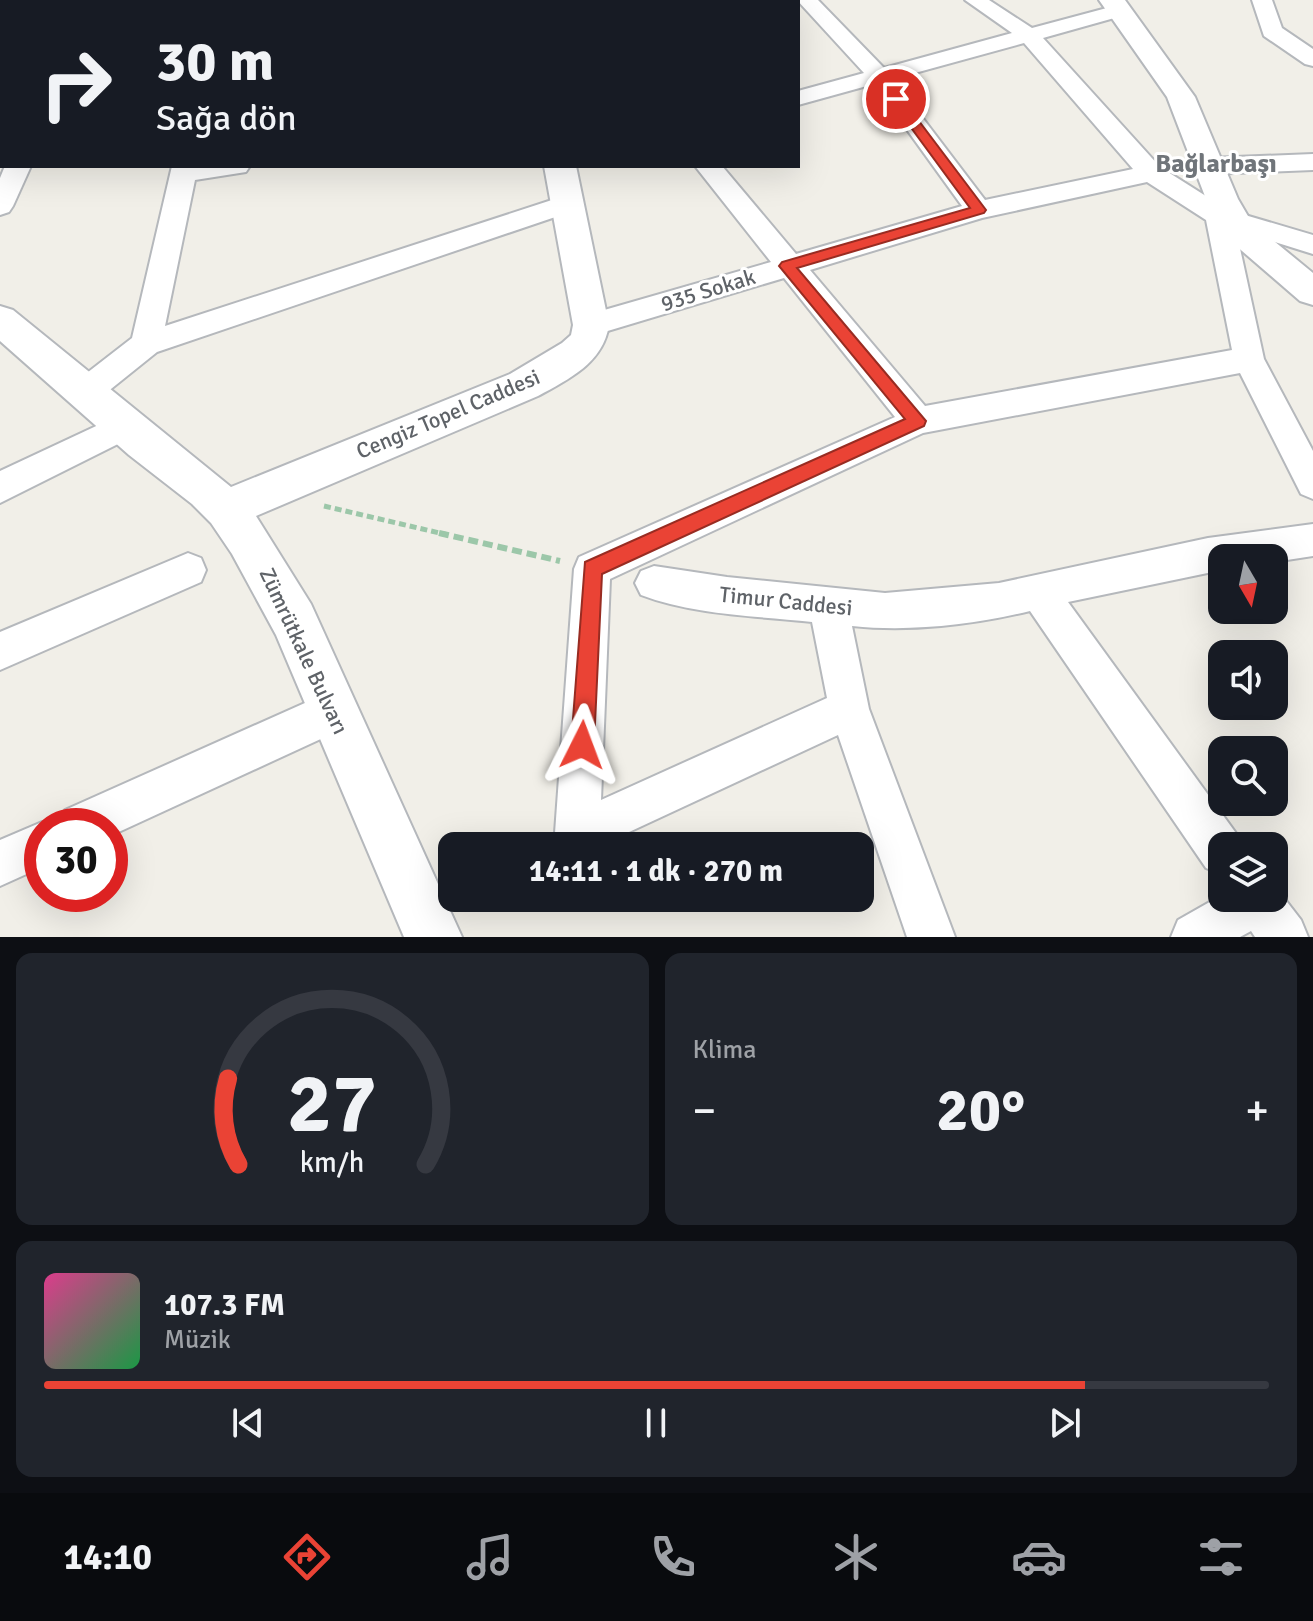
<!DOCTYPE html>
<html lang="tr">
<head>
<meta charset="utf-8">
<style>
  body { margin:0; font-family:Signika,sans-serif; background:#20242c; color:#f1f3f6; height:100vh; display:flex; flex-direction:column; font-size:30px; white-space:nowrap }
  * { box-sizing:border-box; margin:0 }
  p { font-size:26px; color:#9ea1a6 }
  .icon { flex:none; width:44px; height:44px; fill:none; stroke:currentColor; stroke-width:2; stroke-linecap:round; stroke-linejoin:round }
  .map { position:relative; height:937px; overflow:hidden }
  .side { display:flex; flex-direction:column; gap:16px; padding:16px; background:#0d0f14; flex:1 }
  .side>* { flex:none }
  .banner { position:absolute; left:0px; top:0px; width:800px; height:168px; box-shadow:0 8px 32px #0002; background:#171b24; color:#f1f3f6; overflow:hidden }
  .needle { width:52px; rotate:171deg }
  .buttons { position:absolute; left:1208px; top:544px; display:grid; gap:16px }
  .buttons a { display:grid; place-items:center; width:80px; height:80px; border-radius:16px; background:#171b24; box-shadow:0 8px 32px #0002; font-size:40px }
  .speed { position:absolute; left:24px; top:808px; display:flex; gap:16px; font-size:40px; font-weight:700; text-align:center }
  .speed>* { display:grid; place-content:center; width:104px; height:104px; border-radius:50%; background:#171b24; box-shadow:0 8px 32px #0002; line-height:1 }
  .speed .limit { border:12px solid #d22; background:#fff; color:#111 }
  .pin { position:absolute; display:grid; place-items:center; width:68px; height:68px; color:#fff; margin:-34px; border:4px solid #fff; border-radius:50%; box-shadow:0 2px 8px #0007 }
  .me { position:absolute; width:88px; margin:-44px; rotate:3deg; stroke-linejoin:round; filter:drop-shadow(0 0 6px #0008) }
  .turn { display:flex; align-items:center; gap:28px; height:168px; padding:0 24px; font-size:36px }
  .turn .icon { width:104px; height:104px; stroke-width:2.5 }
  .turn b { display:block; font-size:56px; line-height:68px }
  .big { font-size:60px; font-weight:700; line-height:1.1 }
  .side .widget { flex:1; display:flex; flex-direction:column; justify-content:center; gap:12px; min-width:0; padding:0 28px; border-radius:16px; background:#20242c }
  .side .dial { align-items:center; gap:0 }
  .dial svg { height:208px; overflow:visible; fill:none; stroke:#363941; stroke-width:7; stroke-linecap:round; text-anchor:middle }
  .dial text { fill:#f1f3f6; stroke:none }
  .song { display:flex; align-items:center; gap:24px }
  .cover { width:96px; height:96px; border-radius:12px; background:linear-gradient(135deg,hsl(330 70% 55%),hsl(140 70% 35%)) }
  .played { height:8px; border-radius:4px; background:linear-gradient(90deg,#ea4335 85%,#363941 85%) }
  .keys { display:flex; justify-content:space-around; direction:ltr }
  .heat { display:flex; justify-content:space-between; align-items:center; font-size:44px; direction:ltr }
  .side .tiles { flex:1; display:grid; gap:16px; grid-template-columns:1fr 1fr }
  .widget:last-child { grid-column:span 2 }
  .trip { position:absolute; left:438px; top:832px; width:436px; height:80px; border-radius:16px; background:#171b24; box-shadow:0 8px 32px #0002; font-weight:700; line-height:80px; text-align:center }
  .dock { display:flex; height:128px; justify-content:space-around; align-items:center; background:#090b0e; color:#9ea1a6 }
  .dock .icon { width:56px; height:56px }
  .dock .selected { color:#ea4335 }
  .dock b { font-size:36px; color:#f1f3f6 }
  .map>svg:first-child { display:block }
</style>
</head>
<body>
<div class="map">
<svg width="1313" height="937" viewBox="0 0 1313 937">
  <rect width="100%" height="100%" fill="#f1efe8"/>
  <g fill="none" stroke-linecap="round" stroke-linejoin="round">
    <defs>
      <g id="minor">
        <polygon points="201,0 221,0 222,2 202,2"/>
        <rect x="356" y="0" width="20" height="2"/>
        <polygon points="561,0 582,0 583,2 562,2"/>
        <path d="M 797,0 L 818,0 L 884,68 L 1012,33 L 965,0 L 989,0 L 1032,28 L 1118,5 L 1125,7 L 1128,11 L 1125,15 L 1043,38 L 1160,167 L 1228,210 L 1313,235 L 1313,254 L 1236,230 L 1264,359 L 1313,451 L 1313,499 L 1301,494 L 1240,373 L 923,433 L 610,579 L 601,800 L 827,698 L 812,622 C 757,616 693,615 641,595 L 635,583 L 641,571 L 654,566 L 727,577 L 885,593 L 999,583 L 1208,538 L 1313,524 L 1313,556 L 1274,562 L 1274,558 L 1222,558 L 1222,570 L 1068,602 L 1238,836 L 1242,846 L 1222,846 L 1222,875 L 1206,868 L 1030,611 C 973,625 909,632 852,626 L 869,709 L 955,937 L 907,937 L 838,735 L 599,846 L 560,846 L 555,833 L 574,569 L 579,557 L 895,417 L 784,278 L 591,336 L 580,333 L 576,325 L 580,317 L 771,262 L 695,166 L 722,166 L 796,254 L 962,206 L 874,84 L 798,105 L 798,91 L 864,73 ZM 1024,43 L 1133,169 L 985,200 L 893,79 ZM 1147,182 L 1206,220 L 1232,350 L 925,406 L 810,270 L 982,218 Z"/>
        <polygon points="1252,0 1272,0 1282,28 1313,49 1313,66 1305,64 1264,36"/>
        <rect x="0" y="8" width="2" height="17"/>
        <polygon points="2,57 2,71 0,72 0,58"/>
        <polygon points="1313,154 1313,170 1210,174 1201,172 1197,166 1201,160 1210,158"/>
        <polygon points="5,166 31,166 13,206 9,212 0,215 0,178"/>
        <polygon points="172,166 250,166 246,172 195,180 165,326 558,198 567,195 576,198 580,204 576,210 157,352 96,401 85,405 74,401 69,392 74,383 132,338"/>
        <polygon points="124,413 136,417 140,426 136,435 0,503 0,471"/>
        <polygon points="188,553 201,558 206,570 201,582 0,670 0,632"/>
        <polygon points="334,690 349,696 355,711 349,726 110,836 110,826 59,826 65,810"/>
        <polygon points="42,822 53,826 42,826 42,867 0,886 0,840"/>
        <polygon points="1274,885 1301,920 1308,937 1255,937 1251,931 1240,937 1171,937 1178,920 1222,895 1222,898 1274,898"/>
      </g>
      <g id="tertiary">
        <polygon points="541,0 567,0 540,2"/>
        <polygon points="1099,0 1125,0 1195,97 1238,199 1252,223 1313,273 1313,305 1300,301 1227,238 1206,199 1167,97"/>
        <path d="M 544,166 L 576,166 L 609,325 C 603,363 569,379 538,396 L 256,516 L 311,604 L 462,937 L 404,937 L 276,635 L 232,554 L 211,523 L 192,504 L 129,455 L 0,341 L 0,306 L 13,310 L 231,487 L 510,374 L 562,343 L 571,335 L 573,325 Z"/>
      </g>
    </defs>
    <use href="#minor" stroke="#b5b8bc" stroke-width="4"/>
    <use href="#tertiary" stroke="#b5b8bc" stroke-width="4"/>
    <polyline stroke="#9cc7a9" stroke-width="5" stroke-dasharray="7 4" stroke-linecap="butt" points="324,506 448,535"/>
    <polyline stroke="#9cc7a9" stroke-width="6" stroke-dasharray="10 5" stroke-linecap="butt" points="439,533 560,561"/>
    <use href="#minor" fill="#fff" fill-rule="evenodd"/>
    <use href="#tertiary" fill="#fff" fill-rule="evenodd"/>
  </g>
  <polygon fill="#ea4335" stroke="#982c22" stroke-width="2" points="896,95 900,96 986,210 984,213 797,268 926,421 924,426 602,574 594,745 590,753 582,756 574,753 571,745 585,562 905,419 779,266 782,262 970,208 890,99"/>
  <g text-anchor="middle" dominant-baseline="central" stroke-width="6" stroke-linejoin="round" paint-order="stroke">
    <g font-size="22" fill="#5f6368" stroke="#fff">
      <text transform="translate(708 290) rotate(-17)">935 Sokak</text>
      <text transform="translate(448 414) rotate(-23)">Cengiz Topel Caddesi</text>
      <text transform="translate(786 601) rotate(6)">Timur Caddesi</text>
      <text transform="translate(304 651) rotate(65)">Zümrütkale Bulvarı</text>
    </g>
    <g font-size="26" font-weight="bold" fill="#70757a" stroke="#fff">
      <text x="1216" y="164">Bağlarbaşı</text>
    </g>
  </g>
</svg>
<div class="buttons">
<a><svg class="needle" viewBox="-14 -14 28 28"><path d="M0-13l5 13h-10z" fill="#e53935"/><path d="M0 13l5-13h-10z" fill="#9ea1a6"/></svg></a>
<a><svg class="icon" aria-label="sound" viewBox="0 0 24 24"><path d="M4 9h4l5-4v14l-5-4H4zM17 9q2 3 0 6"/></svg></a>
<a><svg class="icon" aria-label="search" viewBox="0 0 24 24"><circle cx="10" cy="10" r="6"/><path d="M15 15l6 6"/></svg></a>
<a><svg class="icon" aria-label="layers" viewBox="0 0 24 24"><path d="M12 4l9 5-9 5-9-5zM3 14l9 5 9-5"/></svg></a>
</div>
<div class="speed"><div class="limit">30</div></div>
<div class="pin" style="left:896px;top:99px;background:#d93025"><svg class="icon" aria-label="arrive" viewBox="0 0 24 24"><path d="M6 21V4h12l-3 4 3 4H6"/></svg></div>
<svg class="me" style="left:582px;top:745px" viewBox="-20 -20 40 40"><path d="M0-17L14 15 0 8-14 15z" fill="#ea4335" stroke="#fff" stroke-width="4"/></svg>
<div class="trip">14:11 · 1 dk · 270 m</div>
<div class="banner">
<div class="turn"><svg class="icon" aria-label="right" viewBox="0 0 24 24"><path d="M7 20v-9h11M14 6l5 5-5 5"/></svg><div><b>30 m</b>Sağa dön</div></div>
</div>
</div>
<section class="side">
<div class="tiles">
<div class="widget dial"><svg viewBox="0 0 100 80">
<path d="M14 69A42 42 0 1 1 86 69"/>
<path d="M14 69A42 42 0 0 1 10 36" stroke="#ea4335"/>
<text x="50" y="56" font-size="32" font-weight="700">27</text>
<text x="50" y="72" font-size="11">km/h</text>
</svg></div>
<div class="widget"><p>Klima</p>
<div class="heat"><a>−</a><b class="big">20°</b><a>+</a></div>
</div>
<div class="widget">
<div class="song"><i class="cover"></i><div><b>107.3 FM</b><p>Müzik</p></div></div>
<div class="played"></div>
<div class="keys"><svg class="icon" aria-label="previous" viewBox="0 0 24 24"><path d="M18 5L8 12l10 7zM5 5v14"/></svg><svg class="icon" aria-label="pause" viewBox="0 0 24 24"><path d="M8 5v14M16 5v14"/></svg><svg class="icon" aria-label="next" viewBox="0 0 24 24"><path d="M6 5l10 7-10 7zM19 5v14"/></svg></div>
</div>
</div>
</section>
<nav class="dock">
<b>14:10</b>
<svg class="icon selected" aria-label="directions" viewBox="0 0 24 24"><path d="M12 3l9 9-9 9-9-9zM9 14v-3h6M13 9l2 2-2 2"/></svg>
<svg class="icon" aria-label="music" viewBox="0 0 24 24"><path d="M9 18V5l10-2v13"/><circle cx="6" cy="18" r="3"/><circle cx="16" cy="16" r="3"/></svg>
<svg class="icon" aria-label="phone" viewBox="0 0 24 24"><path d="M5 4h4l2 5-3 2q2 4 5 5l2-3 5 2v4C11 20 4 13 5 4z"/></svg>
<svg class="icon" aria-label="climate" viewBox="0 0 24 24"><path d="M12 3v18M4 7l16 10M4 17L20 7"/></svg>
<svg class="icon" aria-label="car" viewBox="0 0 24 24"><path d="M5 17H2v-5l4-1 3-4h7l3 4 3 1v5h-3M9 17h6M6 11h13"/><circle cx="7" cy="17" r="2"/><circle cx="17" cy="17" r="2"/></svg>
<svg class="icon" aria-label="filters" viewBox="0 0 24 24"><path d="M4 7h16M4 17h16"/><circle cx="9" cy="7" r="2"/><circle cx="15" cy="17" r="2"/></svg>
</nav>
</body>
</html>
